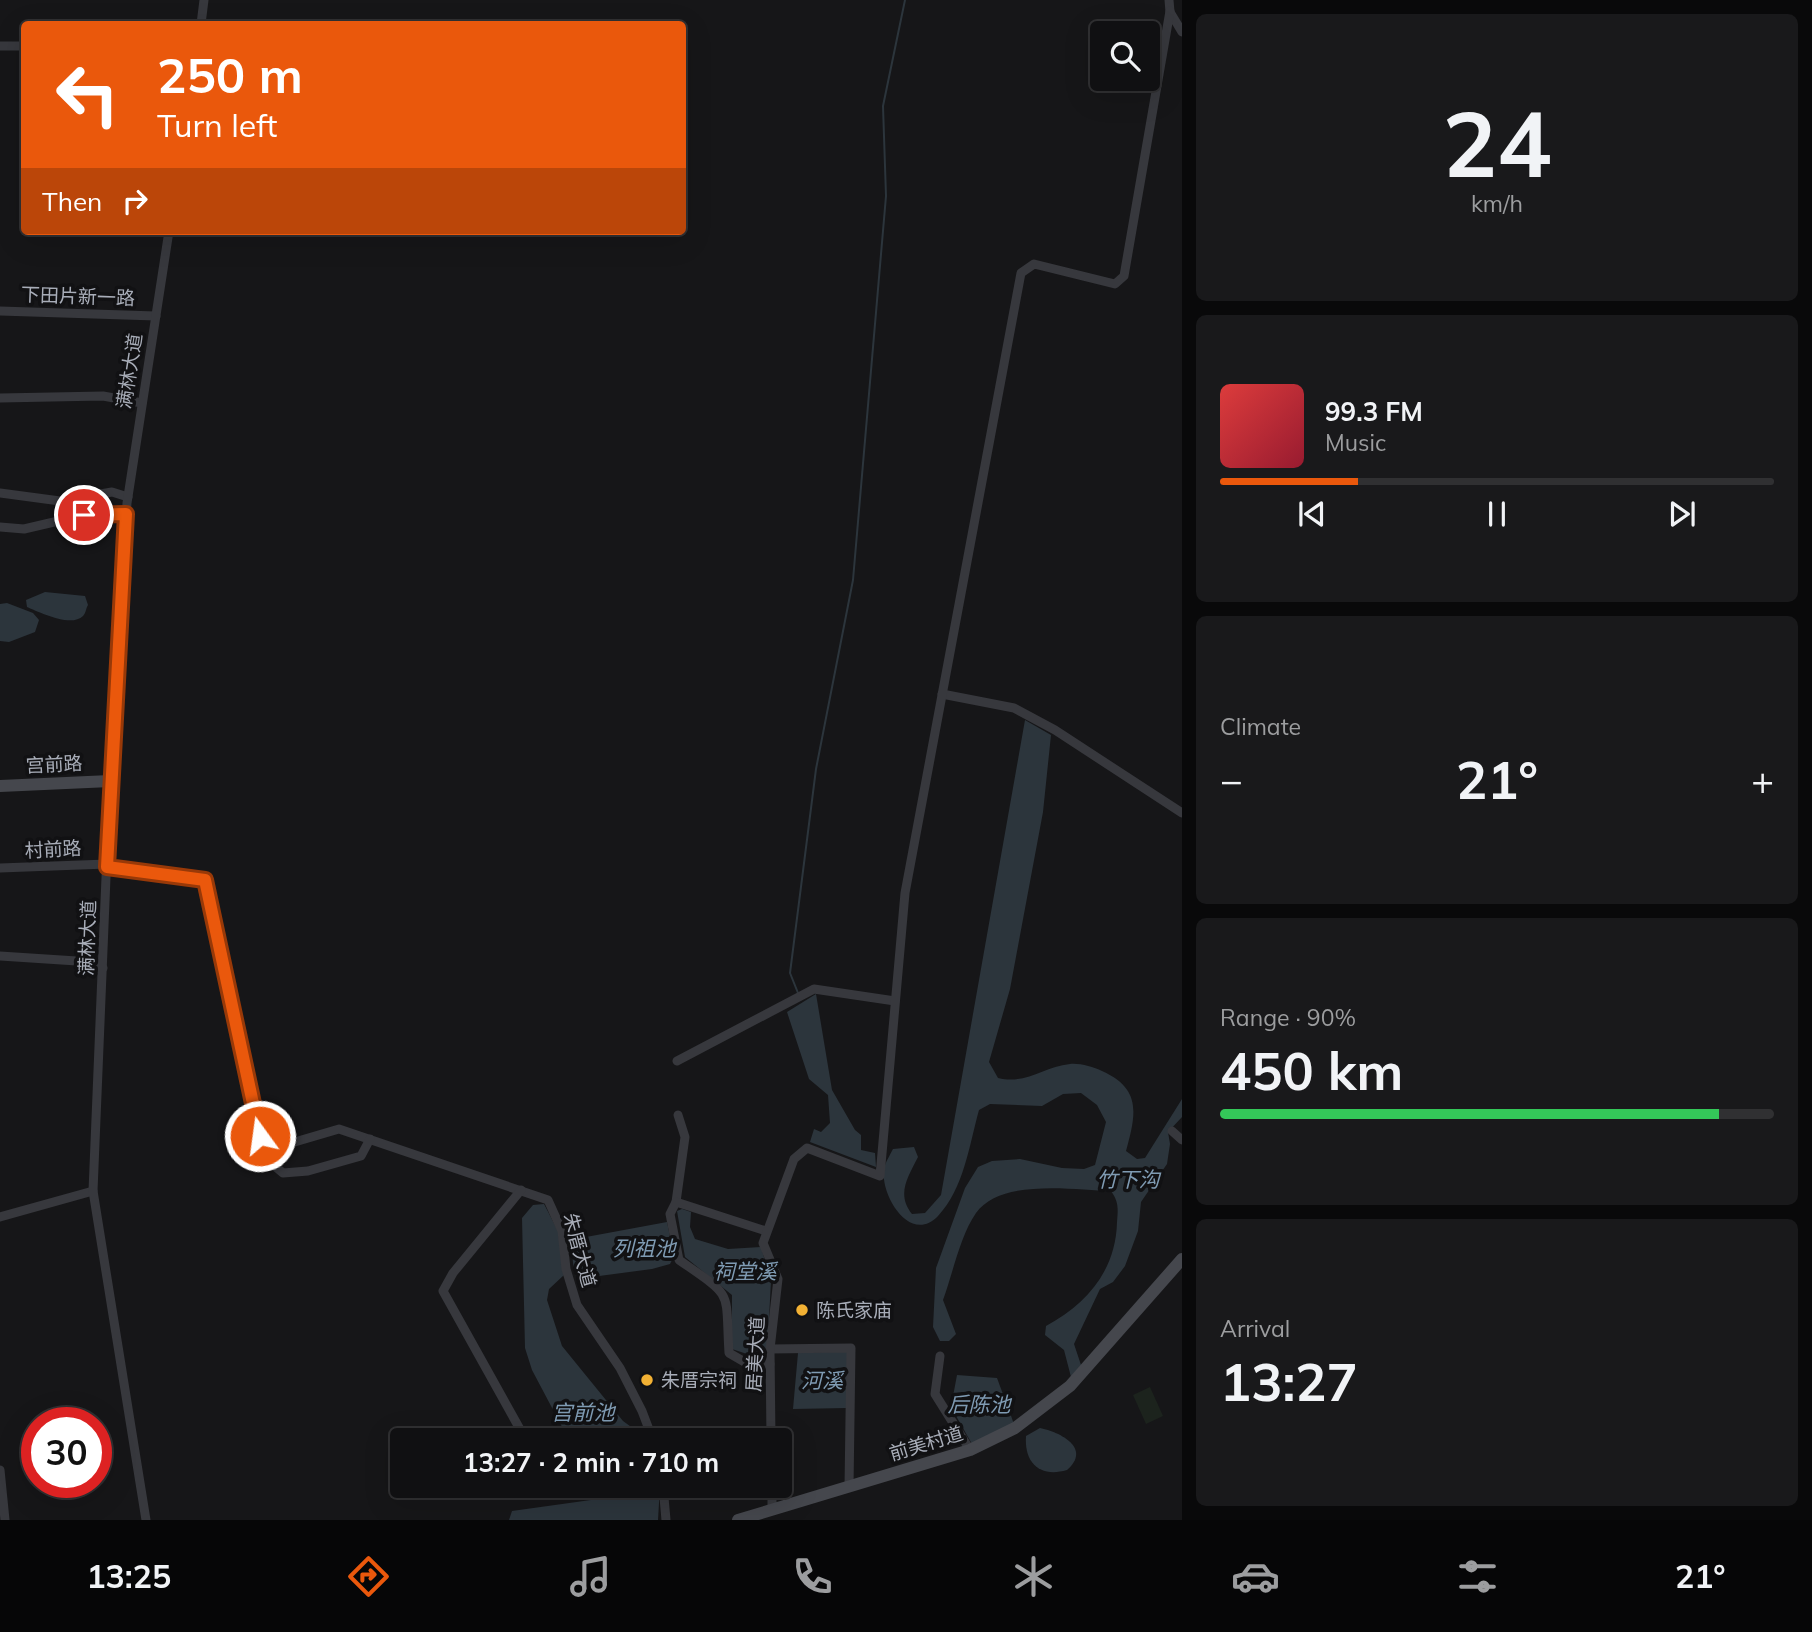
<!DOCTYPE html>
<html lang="en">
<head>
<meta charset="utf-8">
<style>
  body { margin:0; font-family:Mulish,"Noto Sans SC",sans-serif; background:#19191b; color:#f1f3f6; height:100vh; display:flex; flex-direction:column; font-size:26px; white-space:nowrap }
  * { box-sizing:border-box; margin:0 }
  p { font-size:23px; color:#9c9d9f }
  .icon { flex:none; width:38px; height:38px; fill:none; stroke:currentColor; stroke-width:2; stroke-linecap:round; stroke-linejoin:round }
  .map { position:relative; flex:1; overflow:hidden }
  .details { display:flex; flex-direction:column; gap:14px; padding:14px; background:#09090a; width:630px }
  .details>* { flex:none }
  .guide { position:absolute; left:21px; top:21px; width:665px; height:214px; border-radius:7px; box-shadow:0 7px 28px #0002,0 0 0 2px #303032; background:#ea580c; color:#fff; overflow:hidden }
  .fabs { position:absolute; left:1090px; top:21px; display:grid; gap:14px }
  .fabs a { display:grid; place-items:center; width:70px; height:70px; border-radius:7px; background:#101012; box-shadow:0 7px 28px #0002,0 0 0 2px #303032; font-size:35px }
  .speed { position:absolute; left:21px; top:1407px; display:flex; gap:14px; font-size:35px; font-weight:700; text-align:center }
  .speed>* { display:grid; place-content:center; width:91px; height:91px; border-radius:50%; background:#101012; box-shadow:0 7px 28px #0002,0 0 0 2px #303032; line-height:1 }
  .speed .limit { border:10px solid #d22; background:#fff; color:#111 }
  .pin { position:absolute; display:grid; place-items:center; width:60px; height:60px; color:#fff; margin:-30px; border:4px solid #fff; border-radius:50%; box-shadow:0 2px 7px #0007 }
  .me { position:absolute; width:77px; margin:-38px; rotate:346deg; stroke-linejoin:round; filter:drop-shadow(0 0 5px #0008) }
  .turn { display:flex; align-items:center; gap:24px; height:147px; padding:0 21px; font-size:32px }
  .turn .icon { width:91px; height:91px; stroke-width:2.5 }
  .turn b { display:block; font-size:49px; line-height:60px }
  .then { display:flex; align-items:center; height:66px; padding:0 21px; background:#0003; gap:14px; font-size:26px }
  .big { font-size:52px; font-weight:700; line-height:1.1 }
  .details .tile { flex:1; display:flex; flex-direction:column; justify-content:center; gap:10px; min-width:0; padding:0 24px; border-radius:10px; background:#19191b }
  .details .dial { align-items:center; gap:0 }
  .dial b { font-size:91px; line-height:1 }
  .song { display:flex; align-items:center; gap:21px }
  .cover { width:84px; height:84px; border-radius:10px; background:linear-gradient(135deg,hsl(0 70% 55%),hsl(350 70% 35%)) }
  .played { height:7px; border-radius:4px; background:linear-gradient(90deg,#ea580c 25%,#303032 25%) }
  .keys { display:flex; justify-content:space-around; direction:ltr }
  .heat { display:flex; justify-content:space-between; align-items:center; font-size:38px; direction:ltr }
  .charge { height:10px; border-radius:5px; background:linear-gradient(90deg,#34c759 90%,#303032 0) }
  .trip { position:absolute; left:390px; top:1428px; width:402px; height:70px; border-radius:7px; background:#101012; box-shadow:0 7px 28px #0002,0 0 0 2px #303032; font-weight:700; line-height:70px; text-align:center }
  .menu { display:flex; height:112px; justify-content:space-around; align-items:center; background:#060607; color:#9c9d9f }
  .menu .icon { width:49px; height:49px }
  .menu .current { color:#ea580c }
  .menu b { font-size:32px; color:#f1f3f6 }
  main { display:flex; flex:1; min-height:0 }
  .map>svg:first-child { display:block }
</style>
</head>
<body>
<main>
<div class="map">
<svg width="1182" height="1520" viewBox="0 0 1182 1520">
  <rect width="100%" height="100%" fill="#161618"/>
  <polygon fill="#1c231d" points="1150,1387 1163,1416 1146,1424 1133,1395"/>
  <g fill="#2c353c">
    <path d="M 45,592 L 85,596 L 88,605 C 86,608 86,613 83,616 C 71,628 39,612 27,607 L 26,600 Z"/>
    <polygon points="7,603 33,613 39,620 35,632 9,642 0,641 0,604"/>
    <path d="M 1025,720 L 1051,735 L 1043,812 L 1010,989 L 989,1062 L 998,1078 C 1026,1085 1043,1067 1070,1064 C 1080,1063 1093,1067 1102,1071 C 1142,1089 1136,1114 1126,1151 L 1137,1159 L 1145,1158 L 1182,1099 L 1182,1117 L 1168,1132 L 1170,1144 L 1167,1164 L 1141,1202 L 1138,1231 L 1125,1266 L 1113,1282 L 1100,1289 L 1074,1344 L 1081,1365 L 1071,1377 L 1064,1350 L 1045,1335 L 1046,1326 C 1087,1304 1116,1270 1117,1222 C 1118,1209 1119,1202 1111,1191 C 1074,1190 1001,1178 976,1213 C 960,1236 953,1273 943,1300 L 956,1334 L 949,1341 L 940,1341 L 933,1327 L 936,1268 L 965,1188 L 978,1167 L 992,1161 L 1020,1159 L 1062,1168 L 1084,1169 L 1095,1165 L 1106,1122 L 1097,1105 L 1081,1093 L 1063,1094 L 1042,1106 L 990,1104 L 979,1110 C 969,1146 964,1188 938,1216 C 910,1245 880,1195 884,1169 C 885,1163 890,1155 893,1149 L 914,1147 L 918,1157 C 908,1177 896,1194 912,1214 L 925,1213 L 941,1195 Z"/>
    <polygon points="816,994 832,1090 855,1130 861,1135 861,1150 875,1153 876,1167 810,1142 814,1129 821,1132 830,1123 828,1095 809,1079 787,1012"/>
    <polygon points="544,1204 558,1231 564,1275 549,1289 547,1300 562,1346 623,1421 649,1440 569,1440 532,1370 525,1348 522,1218 533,1205"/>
    <polygon points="682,1209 691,1212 690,1227 695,1239 728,1249 761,1247 771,1281 767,1356 762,1359 732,1349 732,1295 685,1257 677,1211"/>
    <path d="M 667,1222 L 674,1256 L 670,1264 L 652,1269 L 584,1278 L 575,1275 C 572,1258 569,1246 586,1237 Z"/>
    <polygon points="848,1351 847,1408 793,1409 798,1353"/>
    <polygon points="957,1375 997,1378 1014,1424 972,1444 951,1407"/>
    <path d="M 1040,1428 C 1060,1432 1092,1448 1067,1470 C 1040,1478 1024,1463 1026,1436 Z"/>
    <polygon points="606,1486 660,1486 658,1520 509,1520 512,1511 605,1498"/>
  </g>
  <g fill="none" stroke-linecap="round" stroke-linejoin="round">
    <polyline stroke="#2c353c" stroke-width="2" points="798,993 790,973 816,769 853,580 886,196 883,106 905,0"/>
    <g stroke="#37383d" stroke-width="9">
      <polyline points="1169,0 1170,12 1182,32"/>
      <polyline points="201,24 204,0"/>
      <polyline points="0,46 24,46"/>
      <polyline points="0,311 156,316"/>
      <polyline points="0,398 103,396 142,403"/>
      <polyline points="0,493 60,501 112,492 128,497"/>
      <polyline points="0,527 24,529 84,515 126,514"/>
      <polyline points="942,694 1014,708 1055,730 1182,813"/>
      <polyline points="107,867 205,880 264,1151 339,1129 548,1200 562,1231 566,1269 577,1305 620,1368 642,1411 653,1440"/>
      <polyline points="0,868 107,864"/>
      <polyline points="0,956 92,962 103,968"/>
      <polyline points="677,1061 814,989 895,1001"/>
      <polyline points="1172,1131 1182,1140"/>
      <polyline points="264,1151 271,1163 283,1173 308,1171 361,1156 370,1139"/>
      <polyline points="521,1190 453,1273 443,1291 526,1440"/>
      <polyline points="676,1202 685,1137 678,1115"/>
      <polyline points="0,1217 93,1191"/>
      <path d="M 766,1231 L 676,1202 L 670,1214 L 679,1260 C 735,1299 725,1288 729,1353 L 748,1364 L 770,1364"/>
      <polyline points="770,1349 851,1348 849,1487"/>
      <polyline points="940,1356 935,1394 970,1450"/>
      <polyline points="771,1440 770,1349 778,1279 763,1243 794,1159 807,1148 880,1176 905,893 1021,273 1034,264 1115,284 1124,276 1170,11"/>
      <polyline points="0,1470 5,1520"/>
      <path d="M 551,1486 L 553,1490 C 574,1498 607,1498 626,1486"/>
      <polyline points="663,1486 666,1520"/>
      <polyline points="772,1486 772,1510"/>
      <polyline points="146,1520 93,1191 110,781 127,503 169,231"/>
    </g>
    <g stroke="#45474d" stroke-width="12">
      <polyline points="0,786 110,781"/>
      <polyline points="738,1520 970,1450 1015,1428 1070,1386 1182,1259"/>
    </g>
  </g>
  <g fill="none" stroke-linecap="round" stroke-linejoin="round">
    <defs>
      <polyline id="route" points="84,515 126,514 107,867 205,880 260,1136"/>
    </defs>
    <use href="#route" stroke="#983908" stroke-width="18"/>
    <use href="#route" stroke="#ea580c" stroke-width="12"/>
  </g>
  <g fill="#f2b134" stroke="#111113" stroke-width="2.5">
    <circle cx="802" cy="1310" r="7"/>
    <circle cx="647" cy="1380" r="7"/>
  </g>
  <g text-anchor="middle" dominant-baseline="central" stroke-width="7" stroke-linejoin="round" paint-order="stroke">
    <g font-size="19" fill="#a8adb8" stroke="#111113">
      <text transform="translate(78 296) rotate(2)">下田片新一路</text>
      <text transform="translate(129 371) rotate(-81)">满林大道</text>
      <text transform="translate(54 764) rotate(-3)">宫前路</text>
      <text transform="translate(53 849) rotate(-3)">村前路</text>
      <text transform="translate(87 938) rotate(-88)">满林大道</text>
      <text transform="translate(580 1250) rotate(75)">朱厝大道</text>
      <text transform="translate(755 1354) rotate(-87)">居美大道</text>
      <text transform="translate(926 1443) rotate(-17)">前美村道</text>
    </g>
    <g font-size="19" fill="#a8adb8" stroke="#111113" text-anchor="start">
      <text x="816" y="1310">陈氏家庙</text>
      <text x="661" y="1380">朱厝宗祠</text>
    </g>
    <g font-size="21" font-style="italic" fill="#7f9bb3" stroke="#111113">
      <text x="1128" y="1179">竹下沟</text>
      <text x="644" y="1248">列祖池</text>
      <text x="745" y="1271">祠堂溪</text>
      <text x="822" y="1380">河溪</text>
      <text x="979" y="1404">后陈池</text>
      <text x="583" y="1412">宫前池</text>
    </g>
  </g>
</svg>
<div class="fabs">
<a><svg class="icon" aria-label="search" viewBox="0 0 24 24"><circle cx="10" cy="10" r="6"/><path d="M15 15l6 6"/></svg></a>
</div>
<div class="speed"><div class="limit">30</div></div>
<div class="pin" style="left:84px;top:515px;background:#d93025"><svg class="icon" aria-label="arrive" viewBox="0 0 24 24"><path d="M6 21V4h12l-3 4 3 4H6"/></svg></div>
<svg class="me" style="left:260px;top:1136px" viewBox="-20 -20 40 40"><circle r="17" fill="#ea580c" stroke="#fff" stroke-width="3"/><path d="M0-11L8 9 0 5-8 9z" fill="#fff"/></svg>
<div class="trip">13:27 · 2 min · 710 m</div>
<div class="guide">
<div class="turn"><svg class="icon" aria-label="left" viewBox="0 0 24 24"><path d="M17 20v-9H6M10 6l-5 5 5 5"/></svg><div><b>250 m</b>Turn left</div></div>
<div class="then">Then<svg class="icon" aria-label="right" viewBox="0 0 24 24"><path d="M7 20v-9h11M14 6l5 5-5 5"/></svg></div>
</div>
</div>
<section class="details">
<div class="tile dial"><b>24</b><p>km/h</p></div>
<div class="tile">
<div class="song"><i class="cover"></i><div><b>99.3 FM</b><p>Music</p></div></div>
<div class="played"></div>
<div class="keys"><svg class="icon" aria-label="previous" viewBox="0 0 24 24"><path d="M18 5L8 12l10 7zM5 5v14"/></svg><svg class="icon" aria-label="pause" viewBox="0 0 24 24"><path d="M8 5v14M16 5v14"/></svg><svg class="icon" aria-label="next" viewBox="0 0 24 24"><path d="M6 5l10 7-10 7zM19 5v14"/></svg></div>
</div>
<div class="tile"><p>Climate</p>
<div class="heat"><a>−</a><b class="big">21°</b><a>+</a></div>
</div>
<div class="tile"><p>Range · 90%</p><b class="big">450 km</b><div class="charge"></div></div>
<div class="tile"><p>Arrival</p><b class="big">13:27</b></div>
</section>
</main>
<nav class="menu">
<b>13:25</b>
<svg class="icon current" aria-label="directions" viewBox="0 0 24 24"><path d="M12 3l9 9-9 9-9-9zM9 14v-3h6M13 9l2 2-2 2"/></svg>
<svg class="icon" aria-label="music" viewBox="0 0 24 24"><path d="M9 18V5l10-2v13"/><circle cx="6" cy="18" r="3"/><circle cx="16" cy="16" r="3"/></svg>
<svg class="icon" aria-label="phone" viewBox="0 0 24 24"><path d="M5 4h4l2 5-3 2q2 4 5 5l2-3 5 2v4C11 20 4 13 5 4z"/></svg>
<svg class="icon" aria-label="climate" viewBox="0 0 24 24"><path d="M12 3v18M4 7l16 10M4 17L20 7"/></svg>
<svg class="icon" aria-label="car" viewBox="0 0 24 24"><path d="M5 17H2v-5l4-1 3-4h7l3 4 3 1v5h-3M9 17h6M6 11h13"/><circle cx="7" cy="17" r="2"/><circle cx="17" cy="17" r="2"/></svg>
<svg class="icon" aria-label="filters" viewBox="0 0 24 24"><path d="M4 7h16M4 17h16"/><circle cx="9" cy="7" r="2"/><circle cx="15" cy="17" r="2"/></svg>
<b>21°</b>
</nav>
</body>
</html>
